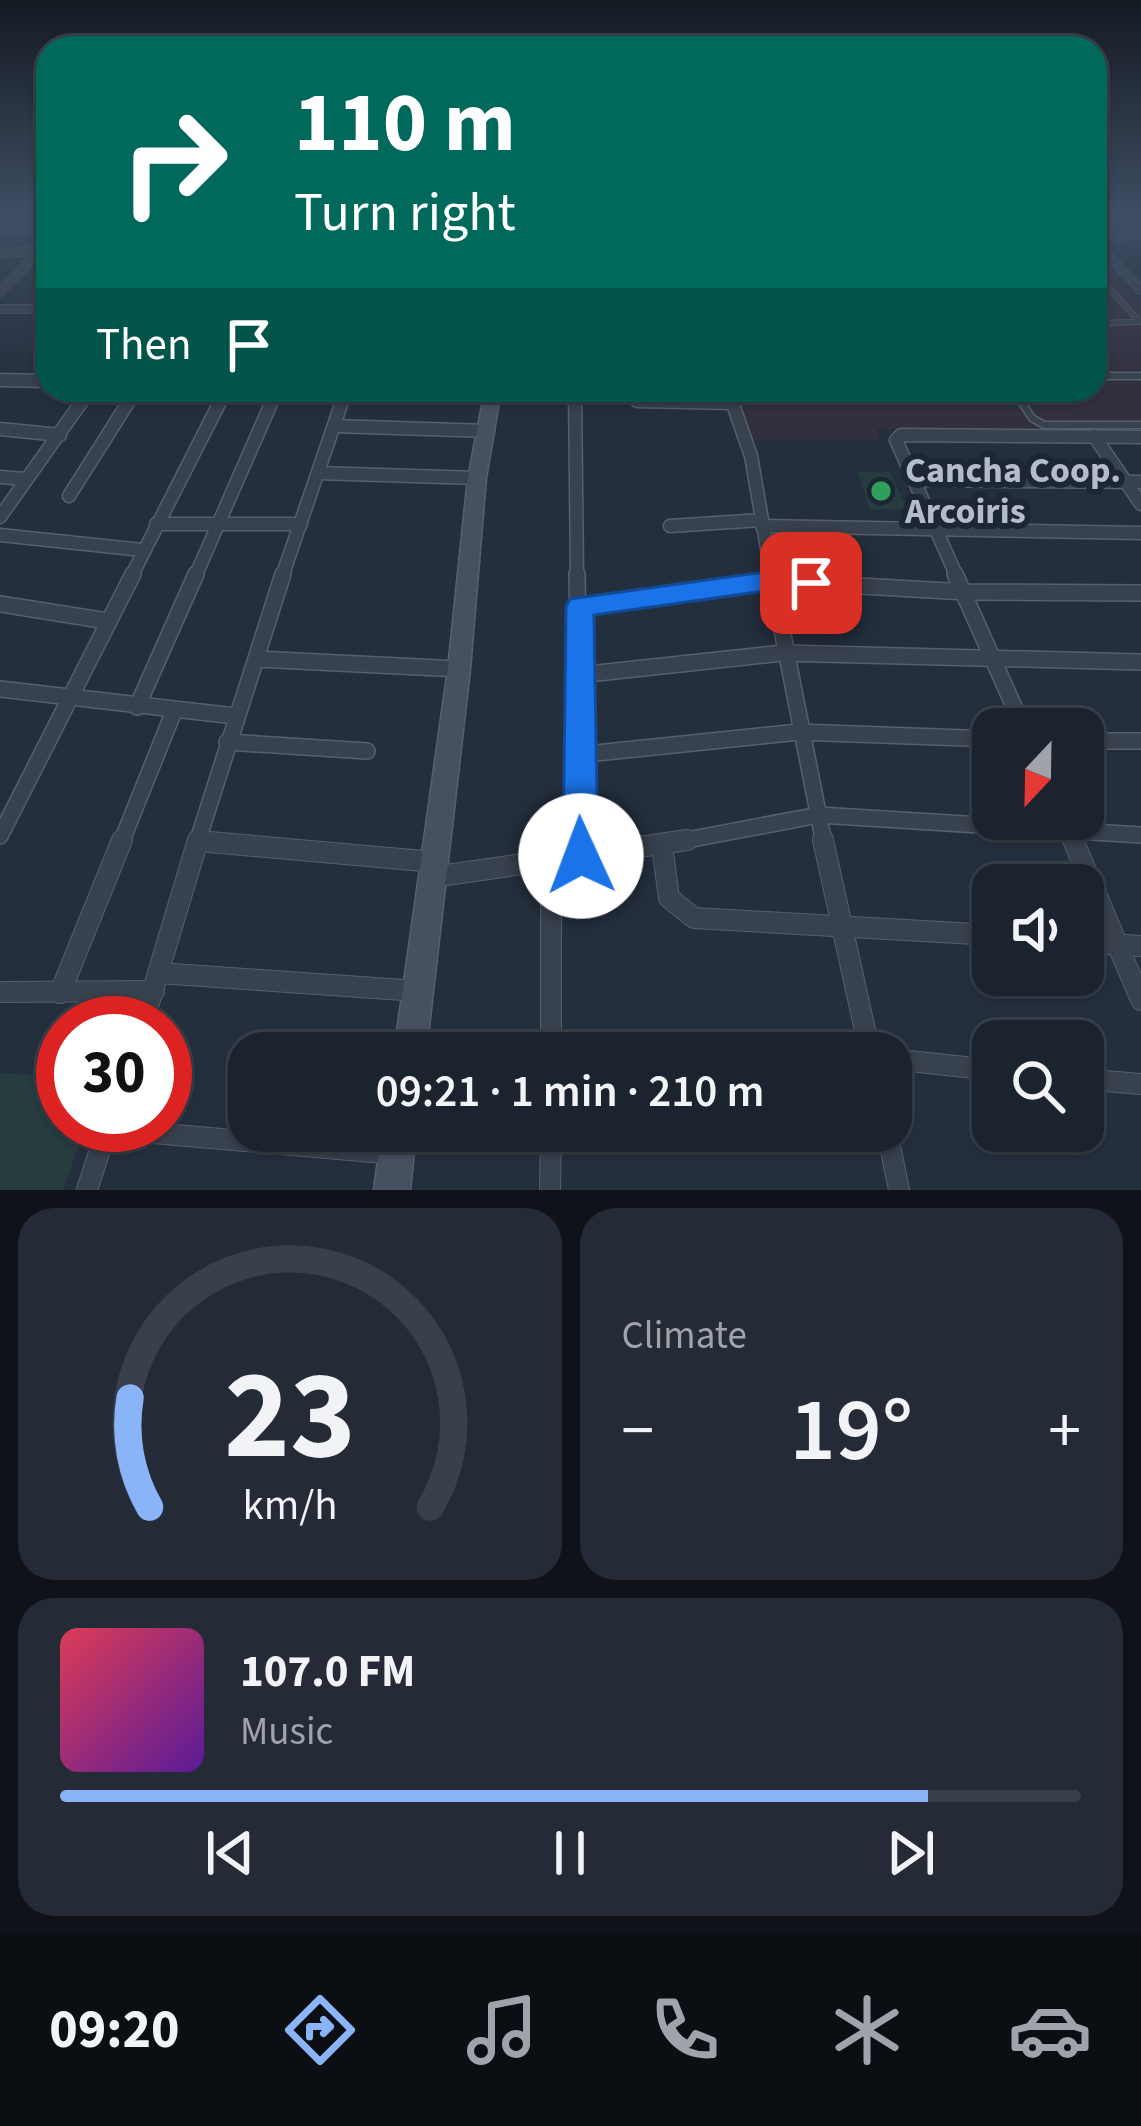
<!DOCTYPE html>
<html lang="en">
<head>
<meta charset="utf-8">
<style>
  body { margin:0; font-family:"Source Sans 3",sans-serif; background:#242b36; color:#f1f3f6; height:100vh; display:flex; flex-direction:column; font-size:45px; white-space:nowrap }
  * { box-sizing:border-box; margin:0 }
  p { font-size:39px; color:#a0a4aa }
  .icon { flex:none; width:66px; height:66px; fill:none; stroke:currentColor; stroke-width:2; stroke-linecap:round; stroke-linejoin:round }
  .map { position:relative; height:1190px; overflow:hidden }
  .side { display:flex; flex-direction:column; gap:18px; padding:18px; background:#0f1319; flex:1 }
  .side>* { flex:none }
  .guide { position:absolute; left:36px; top:36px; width:1071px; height:366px; border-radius:36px; box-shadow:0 3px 9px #0004,0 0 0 3px #39404a; background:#00695c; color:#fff; overflow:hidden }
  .needle { width:78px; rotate:202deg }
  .fabs { position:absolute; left:972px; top:708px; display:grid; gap:24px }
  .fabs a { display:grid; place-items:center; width:132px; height:132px; border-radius:24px; background:#1b232e; box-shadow:0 3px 9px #0004,0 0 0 3px #39404a; font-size:60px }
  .speed { position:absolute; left:36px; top:996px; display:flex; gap:24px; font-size:60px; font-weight:700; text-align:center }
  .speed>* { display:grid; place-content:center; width:156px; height:156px; border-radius:50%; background:#1b232e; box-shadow:0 3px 9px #0004,0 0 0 3px #39404a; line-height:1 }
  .speed .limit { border:18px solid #d22; background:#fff; color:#111 }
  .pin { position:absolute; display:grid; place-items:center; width:102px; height:102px; color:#fff; margin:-51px; border-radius:24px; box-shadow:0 6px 18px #0006 }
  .me { position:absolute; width:132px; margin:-66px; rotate:358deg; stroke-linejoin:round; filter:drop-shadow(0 0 9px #0008) }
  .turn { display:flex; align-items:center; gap:42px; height:252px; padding:0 60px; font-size:54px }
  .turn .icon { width:156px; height:156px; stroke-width:2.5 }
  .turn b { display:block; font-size:84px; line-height:102px }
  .then { display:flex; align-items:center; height:114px; padding:0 60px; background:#0003; gap:24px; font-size:45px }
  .big { font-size:90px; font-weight:600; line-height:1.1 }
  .side .widget { flex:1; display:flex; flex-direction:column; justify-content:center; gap:18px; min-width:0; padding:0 42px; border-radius:36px; background:#242b36 }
  .side .dial { align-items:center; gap:0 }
  .dial svg { height:312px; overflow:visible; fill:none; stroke:#39404a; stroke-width:7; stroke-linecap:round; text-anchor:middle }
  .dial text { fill:#f1f3f6; stroke:none }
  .song { display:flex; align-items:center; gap:36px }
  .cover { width:144px; height:144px; border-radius:18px; background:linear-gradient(135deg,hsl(350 70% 55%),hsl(270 70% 35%)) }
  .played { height:12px; border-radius:6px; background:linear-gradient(90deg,#8ab4f8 85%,#39404a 85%) }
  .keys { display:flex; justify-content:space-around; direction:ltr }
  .heat { display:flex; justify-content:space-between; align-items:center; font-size:66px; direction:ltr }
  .side .tiles { flex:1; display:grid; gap:18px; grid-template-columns:1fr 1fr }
  .widget:last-child { grid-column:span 2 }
  .trip { position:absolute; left:228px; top:1032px; width:684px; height:120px; border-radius:36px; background:#1b232e; box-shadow:0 3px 9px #0004,0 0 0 3px #39404a; font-weight:600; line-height:120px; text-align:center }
  .dock { display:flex; height:192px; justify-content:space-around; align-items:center; background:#0b0e12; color:#a0a4aa }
  .dock .icon { width:84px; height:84px }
  .dock .current { color:#8ab4f8 }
  .dock b { font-size:54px; color:#f1f3f6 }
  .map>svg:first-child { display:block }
</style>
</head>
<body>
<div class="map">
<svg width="1141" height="1190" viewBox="0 0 1141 1190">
  <rect width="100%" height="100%" fill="#242f3e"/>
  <polygon fill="#32303f" points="1095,252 1141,302 1141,431 877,429 879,441 754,440 745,427 735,390 1095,390"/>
  <g fill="#263c3f">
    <polygon points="858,472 890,472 907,509 870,510"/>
    <polygon points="0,1073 63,1077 63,1125 86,1125 63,1190 0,1190"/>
  </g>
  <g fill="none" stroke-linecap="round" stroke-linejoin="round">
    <defs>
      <g id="lane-far1">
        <polyline points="1095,273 1139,321"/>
        <polyline points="1095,307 1109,324"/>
        <polyline points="1095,323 1139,322"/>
      </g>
      <g id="lane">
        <polyline points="1095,376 1141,376"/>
        <polyline points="1014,390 1032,418 1044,425 1141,425"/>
        <polyline points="808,398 948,400"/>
      </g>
      <g id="street-far3">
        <polyline points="0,230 48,228"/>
        <polyline points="1095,236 1141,235"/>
        <polyline points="1095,242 1141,290"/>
        <polyline points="0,253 39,251"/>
        <polyline points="0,292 48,243"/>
        <polyline points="0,309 48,309"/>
      </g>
      <g id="street-far2">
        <polyline points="0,380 48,381"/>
        <polyline points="575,390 577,577"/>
        <polyline points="728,390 751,456 772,577"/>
        <polyline points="637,401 731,403"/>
        <polyline points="334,426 488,431"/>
        <polyline points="0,429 60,435"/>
        <polyline points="1094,436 1141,504"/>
        <polyline points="318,473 477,478"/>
        <polyline points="0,477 25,479"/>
        <polyline points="914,480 1141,482"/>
        <polyline points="69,496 136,390"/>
        <polyline points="0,517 90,390"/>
        <polyline points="156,524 301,524"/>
        <polyline points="670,526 761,520"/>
        <polyline points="762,526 1141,533"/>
        <polyline points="0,535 142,550"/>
        <polyline points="131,577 226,390"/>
        <polyline points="195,577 277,390"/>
        <polyline points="282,577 346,390"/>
        <polyline points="957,577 896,440 901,435 1141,437"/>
      </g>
      <g id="street-far1">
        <polyline points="577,574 581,843"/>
        <polyline points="771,574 824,843"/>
        <polyline points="955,574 1024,729"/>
        <polyline points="0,604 107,621"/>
        <polyline points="580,606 772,581 966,592 1141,593"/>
        <polyline points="257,659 459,669"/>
        <polyline points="579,675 783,653 1141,662"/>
        <polyline points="0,689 235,716"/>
        <polyline points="137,707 196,574"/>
        <polyline points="1083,741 1141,741"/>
        <polyline points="227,742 367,751"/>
        <polyline points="577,755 799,732 993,739"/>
        <polyline points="1064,819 1074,843"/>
        <polyline points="0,836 133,574"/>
        <polyline points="198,841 223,843"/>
        <polyline points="121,843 174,711"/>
        <polyline points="197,843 283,574"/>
        <polyline points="671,843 819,815 1141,835"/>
      </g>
      <g id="street">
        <polyline points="581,840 581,856"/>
        <polyline points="823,840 870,1053"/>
        <polyline points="1073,840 1141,1000"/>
        <polyline points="198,841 435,862"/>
        <polyline points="662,845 669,898 694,918 993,935"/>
        <polyline points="551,861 551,1053"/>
        <polyline points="433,877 687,840"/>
        <polyline points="1083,942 1141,946"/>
        <polyline points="158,973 418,991"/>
        <polyline points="0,992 154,991"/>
        <polyline points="60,993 122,840"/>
        <polyline points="143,1023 198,840"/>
        <polyline points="693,1044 811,1053"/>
        <polyline points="891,1059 993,1070"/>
        <polyline points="1083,1079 1141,1084"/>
        <polyline points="107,1129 395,1154"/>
        <polyline points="887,1131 899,1190"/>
        <polyline points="87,1190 108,1125"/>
        <polyline points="550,1190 551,1131"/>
      </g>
      <g id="secondary">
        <polygon points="485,390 501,390 486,478 470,669 426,1053 394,1053 448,669 468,478"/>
        <polygon points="382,1131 416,1131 410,1190 374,1190"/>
      </g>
    </defs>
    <use href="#lane-far1" stroke="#565f6c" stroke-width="6"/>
    <use href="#lane" stroke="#565f6c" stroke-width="9"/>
    <use href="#street-far3" stroke="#565f6c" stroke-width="10"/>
    <use href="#street-far2" stroke="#565f6c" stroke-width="15"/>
    <use href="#street-far1" stroke="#565f6c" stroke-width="18"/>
    <use href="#street" stroke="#565f6c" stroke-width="22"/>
    <use href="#secondary" stroke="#565f6c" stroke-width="3"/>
    <use href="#lane-far1" stroke="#38414e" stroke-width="4.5"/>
    <use href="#lane" stroke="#38414e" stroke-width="6"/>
    <use href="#street-far3" stroke="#38414e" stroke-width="9"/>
    <use href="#street-far2" stroke="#38414e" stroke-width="12"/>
    <use href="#street-far1" stroke="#38414e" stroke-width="15"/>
    <use href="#street" stroke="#38414e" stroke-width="20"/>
    <use href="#secondary" fill="#465061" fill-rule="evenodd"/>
  </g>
  <polygon fill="#3b4654" points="1095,215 1141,215 1141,227 1095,228"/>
  <polygon fill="#455162" stroke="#303945" stroke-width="3" points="1095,215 1141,215 1141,217 1096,218"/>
  <linearGradient id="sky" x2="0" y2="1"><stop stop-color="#141a22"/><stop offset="0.56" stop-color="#3f4d63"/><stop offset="1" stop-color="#3f4d63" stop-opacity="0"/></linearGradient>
  <rect width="1141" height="382" fill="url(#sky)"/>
  <polygon fill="#1a73e8" stroke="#114b97" stroke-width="3" points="772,571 811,573 824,583 811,593 772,590 594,615 598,856 593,867 581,872 568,867 563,856 566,606 570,599"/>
  <circle fill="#2e9e5b" stroke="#1d2633" stroke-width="4.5" cx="881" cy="491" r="12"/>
  <g text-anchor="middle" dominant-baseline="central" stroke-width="12" stroke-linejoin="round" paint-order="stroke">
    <g font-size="36" font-weight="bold" fill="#b4bcc9" stroke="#1d2633" text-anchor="start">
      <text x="905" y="470">Cancha Coop.<tspan x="905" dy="41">Arcoiris</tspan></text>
    </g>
  </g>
</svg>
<div class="fabs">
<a><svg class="needle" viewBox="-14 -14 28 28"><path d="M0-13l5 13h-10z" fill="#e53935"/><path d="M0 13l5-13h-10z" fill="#a0a4aa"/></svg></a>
<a><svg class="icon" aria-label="sound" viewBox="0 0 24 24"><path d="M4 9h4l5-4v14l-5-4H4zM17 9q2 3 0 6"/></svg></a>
<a><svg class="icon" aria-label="search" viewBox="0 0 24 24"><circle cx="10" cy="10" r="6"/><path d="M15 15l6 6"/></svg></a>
</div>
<div class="speed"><div class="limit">30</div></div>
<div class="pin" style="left:811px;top:583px;background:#d93025"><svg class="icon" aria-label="arrive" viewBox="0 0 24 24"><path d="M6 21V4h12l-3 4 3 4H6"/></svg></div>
<svg class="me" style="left:581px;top:856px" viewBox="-20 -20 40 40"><circle r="19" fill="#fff"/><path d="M0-13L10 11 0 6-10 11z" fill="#1a73e8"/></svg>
<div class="trip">09:21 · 1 min · 210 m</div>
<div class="guide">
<div class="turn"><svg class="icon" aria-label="right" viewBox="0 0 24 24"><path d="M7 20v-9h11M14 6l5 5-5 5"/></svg><div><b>110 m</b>Turn right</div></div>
<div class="then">Then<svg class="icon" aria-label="arrive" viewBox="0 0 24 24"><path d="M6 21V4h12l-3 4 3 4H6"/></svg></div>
</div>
</div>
<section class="side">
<div class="tiles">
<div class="widget dial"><svg viewBox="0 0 100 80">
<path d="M14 69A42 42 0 1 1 86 69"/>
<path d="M14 69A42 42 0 0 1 9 41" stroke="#8ab4f8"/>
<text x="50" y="56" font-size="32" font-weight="700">23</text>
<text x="50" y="72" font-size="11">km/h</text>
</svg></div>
<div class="widget"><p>Climate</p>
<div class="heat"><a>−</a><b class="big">19°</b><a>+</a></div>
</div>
<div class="widget">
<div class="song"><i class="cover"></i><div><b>107.0 FM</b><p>Music</p></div></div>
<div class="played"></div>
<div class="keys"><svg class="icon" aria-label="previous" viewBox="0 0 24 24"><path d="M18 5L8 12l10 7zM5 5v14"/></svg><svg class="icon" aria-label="pause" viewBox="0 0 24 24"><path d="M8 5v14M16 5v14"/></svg><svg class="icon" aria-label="next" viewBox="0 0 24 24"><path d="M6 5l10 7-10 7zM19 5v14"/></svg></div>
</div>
</div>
</section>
<nav class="dock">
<b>09:20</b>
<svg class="icon current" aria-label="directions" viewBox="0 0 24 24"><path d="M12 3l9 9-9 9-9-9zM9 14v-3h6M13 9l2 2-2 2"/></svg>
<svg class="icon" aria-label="music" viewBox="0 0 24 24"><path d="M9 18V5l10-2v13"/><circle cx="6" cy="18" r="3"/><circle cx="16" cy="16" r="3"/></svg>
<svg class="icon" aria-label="phone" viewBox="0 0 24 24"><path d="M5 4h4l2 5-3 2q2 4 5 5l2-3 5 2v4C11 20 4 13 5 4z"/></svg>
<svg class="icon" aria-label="climate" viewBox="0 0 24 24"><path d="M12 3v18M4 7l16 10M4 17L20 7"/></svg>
<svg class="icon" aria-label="car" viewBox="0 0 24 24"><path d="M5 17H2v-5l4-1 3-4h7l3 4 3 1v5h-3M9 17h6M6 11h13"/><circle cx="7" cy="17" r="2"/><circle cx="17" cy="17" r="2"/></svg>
</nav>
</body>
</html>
